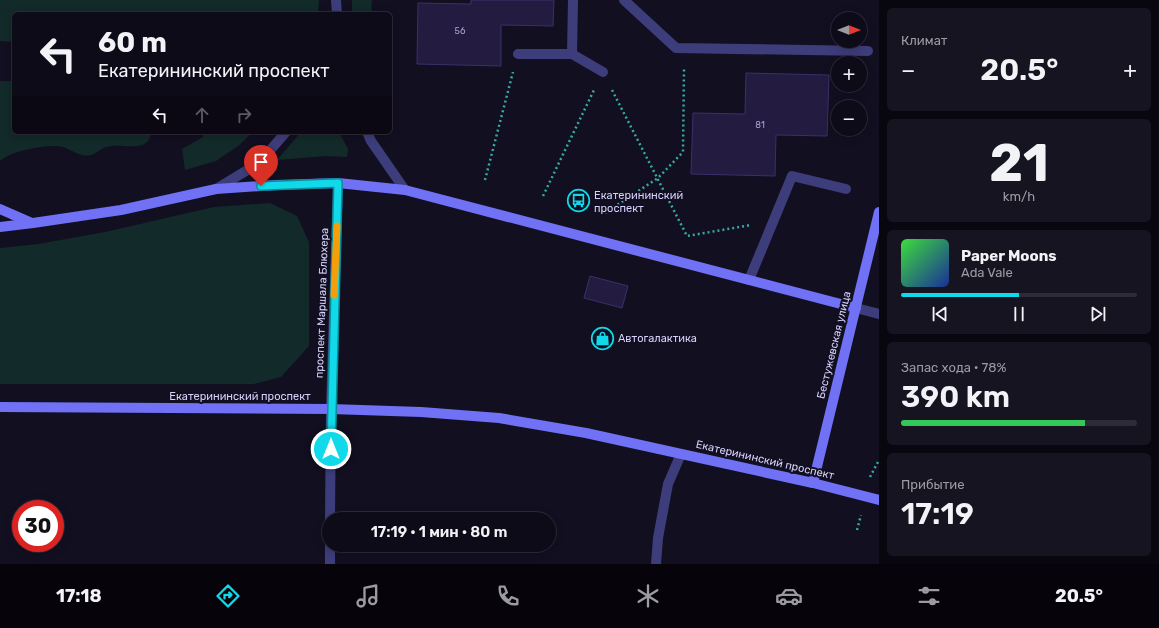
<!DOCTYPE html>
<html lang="ru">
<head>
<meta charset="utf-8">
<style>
  body { margin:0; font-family:Rubik,sans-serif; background:#171422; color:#f1f3f6; height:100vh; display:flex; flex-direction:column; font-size:15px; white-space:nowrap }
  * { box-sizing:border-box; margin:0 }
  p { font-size:13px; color:#9b9ba2 }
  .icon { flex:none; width:22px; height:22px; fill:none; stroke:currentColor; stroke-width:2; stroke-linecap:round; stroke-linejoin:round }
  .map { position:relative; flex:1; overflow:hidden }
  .sheet { display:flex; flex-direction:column; gap:8px; padding:8px; background:#08060e; width:280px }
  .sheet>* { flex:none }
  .guide { position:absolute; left:12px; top:12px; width:380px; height:122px; border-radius:6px; box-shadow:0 2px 10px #0003,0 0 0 1px #2e2b38; background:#0e0b19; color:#f1f3f6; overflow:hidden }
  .needle { width:26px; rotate:90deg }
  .controls { position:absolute; left:831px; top:12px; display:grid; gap:8px }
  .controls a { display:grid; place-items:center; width:36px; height:36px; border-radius:50%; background:#0e0b19; box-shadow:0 2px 10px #0003,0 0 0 1px #2e2b38; font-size:20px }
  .speed { position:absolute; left:12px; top:500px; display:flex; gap:8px; font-size:20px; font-weight:700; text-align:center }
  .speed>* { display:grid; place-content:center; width:52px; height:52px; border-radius:50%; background:#0e0b19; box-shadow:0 2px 10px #0003,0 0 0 1px #2e2b38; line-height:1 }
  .speed .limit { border:6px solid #d22; background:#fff; color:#111 }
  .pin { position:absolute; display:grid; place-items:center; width:34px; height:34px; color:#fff; margin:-41px -17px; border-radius:50% 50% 50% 0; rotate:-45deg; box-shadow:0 0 4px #0007 }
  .pin .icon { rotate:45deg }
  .me { position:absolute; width:44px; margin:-22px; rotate:0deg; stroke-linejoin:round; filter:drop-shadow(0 0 3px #0008) }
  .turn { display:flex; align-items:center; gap:14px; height:84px; padding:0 20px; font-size:18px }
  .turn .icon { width:52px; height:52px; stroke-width:2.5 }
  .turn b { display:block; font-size:28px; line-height:34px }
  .lanes { display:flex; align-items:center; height:38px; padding:0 20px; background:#0003; justify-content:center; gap:20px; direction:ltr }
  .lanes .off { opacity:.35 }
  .big { font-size:30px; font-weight:600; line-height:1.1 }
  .sheet .widget { flex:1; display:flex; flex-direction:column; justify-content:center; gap:6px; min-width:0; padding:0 14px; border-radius:6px; background:#171422 }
  .sheet .dial { align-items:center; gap:0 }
  .dial b { font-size:52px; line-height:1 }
  .song { display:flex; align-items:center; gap:12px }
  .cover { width:48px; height:48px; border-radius:6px; background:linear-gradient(135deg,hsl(120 70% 55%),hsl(230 70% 35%)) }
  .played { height:4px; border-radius:2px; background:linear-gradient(90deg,#11d9e9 50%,#2e2b38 50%) }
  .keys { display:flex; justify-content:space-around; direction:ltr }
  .heat { display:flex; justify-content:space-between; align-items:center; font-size:22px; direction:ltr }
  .charge { height:6px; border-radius:3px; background:linear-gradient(90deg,#34c759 78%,#2e2b38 0) }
  .trip { position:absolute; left:322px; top:512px; width:234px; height:40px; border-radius:20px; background:#0e0b19; box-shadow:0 2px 10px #0003,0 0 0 1px #2e2b38; font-weight:600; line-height:40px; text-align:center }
  .tabs { display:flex; height:64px; justify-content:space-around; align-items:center; background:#06040a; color:#9b9ba2 }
  .tabs .icon { width:28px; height:28px }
  .tabs .on { color:#11d9e9 }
  .tabs b { font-size:18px; color:#f1f3f6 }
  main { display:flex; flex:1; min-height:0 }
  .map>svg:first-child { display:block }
</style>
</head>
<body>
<main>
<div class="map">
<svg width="879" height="564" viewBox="0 0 879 564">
  <rect width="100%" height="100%" fill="#120f21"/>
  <g fill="#122a29">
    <polygon points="0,0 319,0 318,14 14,14 14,42 0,41"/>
    <polygon points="352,0 372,0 371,14 352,14"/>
    <path d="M 0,81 L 14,81 L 14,132 L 151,132 C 149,155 121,142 107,147 C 101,148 96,154 91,155 C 79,158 69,147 58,146 C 44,145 10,151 0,161 Z"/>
    <polygon points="203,132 253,132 238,146 216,161 185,170 182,149 203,137"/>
    <polygon points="301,132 339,132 348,149 347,157 326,156 277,160"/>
    <polygon points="270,203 297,216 309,242 309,346 281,377 254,384 0,384 0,248 38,244 105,232 214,207"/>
  </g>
  <g fill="#231c40" stroke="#3a306b">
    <polygon points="471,0 554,0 553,26 501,25 501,66 417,64 418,3 471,4"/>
    <polygon points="746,73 829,75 827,136 776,135 775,176 691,174 693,113 745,114"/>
    <polygon points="590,276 628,286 622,308 584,298"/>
  </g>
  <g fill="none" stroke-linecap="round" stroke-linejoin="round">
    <g stroke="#37aba1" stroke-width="2.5" stroke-dasharray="2 3" stroke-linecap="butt">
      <polyline points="612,90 687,236 751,225"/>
      <polyline points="485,180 513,72"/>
      <polyline points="543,196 594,90"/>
      <polyline points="605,213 658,178 683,152 684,69"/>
      <polyline points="870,477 879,460"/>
      <polyline points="857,530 861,515"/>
    </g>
    <g stroke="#3e3d7c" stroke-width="10">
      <polyline points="624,0 676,48 868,51"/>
      <polyline points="518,54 572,54 573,0"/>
      <polyline points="572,54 603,72"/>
      <polyline points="749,280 792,176 846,189"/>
      <polyline points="856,308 879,314"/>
      <polyline points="656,564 658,538 668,484 681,454"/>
    </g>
    <g stroke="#3e3d7c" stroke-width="10">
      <polyline points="336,0 337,14"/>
      <polyline points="367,132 371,141 405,190"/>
      <polyline points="216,189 259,163 286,132"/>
      <polyline points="330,519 331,409 338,183"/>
      <polyline points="330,564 330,545"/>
    </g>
    <g stroke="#7071f5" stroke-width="10">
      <polyline points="0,209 32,223"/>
      <polyline points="0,227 33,223 121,210 216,189 276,185 338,183 405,190 856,308"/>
      <polyline points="0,407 331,409 421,412 499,418 586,433 813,483 879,500"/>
      <polyline points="813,483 879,212"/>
    </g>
  </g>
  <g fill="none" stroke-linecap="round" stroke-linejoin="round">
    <defs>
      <polyline id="route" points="261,186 338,183 331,449"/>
    </defs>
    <use href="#route" stroke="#0b8d97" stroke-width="10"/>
    <use href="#route" stroke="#11d9e9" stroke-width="7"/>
    <polyline stroke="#f59e0b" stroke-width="7" points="334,295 337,226"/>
  </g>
  <defs>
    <symbol id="bus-ring" viewBox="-11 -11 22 22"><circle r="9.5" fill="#120f21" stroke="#11d9e9" stroke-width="1.5"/><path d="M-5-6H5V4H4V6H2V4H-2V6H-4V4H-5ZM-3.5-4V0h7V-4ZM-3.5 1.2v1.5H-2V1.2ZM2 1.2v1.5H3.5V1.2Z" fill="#11d9e9"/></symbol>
    <symbol id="shop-ring" viewBox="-11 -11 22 22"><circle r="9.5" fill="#120f21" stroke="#11d9e9" stroke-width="1.5"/><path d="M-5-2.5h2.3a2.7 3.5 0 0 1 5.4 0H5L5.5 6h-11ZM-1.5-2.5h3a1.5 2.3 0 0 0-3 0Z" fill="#11d9e9"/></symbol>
  </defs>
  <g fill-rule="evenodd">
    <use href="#bus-ring" x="566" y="188" width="25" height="25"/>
    <use href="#shop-ring" x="590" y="326" width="25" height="25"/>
  </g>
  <g text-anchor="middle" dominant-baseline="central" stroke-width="4" stroke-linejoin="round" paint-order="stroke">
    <g font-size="9" fill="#a9a4cd">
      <text x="460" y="31">56</text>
      <text x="760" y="125">81</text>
    </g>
    <g font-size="11" fill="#d6d2fc" stroke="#120f21" text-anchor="start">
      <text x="594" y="195">Екатерининский<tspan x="594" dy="13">проспект</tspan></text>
      <text x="618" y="338">Автогалактика</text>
    </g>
    <g font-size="11" fill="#d6d2fc" stroke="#120f21">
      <text transform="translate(322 303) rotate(-88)">проспект Маршала Блюхера</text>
      <text transform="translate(834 345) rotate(-76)">Бестужевская улица</text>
      <text x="240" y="396">Екатерининский проспект</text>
      <text transform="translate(765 460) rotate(13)">Екатерининский проспект</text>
    </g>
  </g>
</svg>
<div class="controls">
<a><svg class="needle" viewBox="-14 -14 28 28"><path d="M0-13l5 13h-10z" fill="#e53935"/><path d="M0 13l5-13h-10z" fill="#9b9ba2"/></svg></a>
<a>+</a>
<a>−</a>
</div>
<div class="speed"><div class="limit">30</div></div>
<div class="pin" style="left:261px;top:186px;background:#d93025"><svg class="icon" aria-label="arrive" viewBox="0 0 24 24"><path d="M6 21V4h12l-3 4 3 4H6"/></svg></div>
<svg class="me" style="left:331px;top:449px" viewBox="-20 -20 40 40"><circle r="17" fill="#11d9e9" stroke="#fff" stroke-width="3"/><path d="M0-11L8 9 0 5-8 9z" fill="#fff"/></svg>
<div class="trip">17:19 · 1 мин · 80 m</div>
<div class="guide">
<div class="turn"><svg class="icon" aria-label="left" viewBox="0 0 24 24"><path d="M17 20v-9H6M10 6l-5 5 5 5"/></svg><div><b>60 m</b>Екатерининский проспект</div></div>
<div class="lanes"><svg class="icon" aria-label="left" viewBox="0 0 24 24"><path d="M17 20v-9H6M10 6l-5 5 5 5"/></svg><svg class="icon off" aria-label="ahead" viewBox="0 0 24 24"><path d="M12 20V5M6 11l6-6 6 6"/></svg><svg class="icon off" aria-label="right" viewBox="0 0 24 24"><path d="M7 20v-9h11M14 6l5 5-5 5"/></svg></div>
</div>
</div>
<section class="sheet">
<div class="widget"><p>Климат</p>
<div class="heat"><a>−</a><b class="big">20.5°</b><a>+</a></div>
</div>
<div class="widget dial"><b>21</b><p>km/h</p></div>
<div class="widget">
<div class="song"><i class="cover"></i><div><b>Paper Moons</b><p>Ada Vale</p></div></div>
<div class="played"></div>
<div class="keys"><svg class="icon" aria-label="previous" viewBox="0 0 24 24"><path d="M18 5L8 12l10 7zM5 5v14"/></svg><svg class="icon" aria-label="pause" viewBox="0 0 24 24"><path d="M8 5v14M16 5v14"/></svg><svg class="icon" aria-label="next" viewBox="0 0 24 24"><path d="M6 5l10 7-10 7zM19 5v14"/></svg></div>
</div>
<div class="widget"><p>Запас хода · 78%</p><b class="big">390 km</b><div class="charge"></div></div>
<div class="widget"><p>Прибытие</p><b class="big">17:19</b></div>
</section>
</main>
<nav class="tabs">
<b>17:18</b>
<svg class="icon on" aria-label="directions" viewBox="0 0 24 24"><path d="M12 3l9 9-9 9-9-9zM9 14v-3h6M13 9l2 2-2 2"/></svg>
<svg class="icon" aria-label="music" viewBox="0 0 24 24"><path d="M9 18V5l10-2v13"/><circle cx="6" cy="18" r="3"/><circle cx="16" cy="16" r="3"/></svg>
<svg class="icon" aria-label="phone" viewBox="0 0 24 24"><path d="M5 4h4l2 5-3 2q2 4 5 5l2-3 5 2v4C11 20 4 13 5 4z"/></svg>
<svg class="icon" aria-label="climate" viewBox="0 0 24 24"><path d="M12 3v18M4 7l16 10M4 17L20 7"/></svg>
<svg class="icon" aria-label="car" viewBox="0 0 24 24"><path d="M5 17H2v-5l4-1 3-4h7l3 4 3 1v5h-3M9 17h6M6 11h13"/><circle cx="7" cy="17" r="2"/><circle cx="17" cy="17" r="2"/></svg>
<svg class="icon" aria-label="filters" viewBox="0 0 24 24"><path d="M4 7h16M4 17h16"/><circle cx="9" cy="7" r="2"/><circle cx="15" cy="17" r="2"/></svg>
<b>20.5°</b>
</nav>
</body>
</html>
